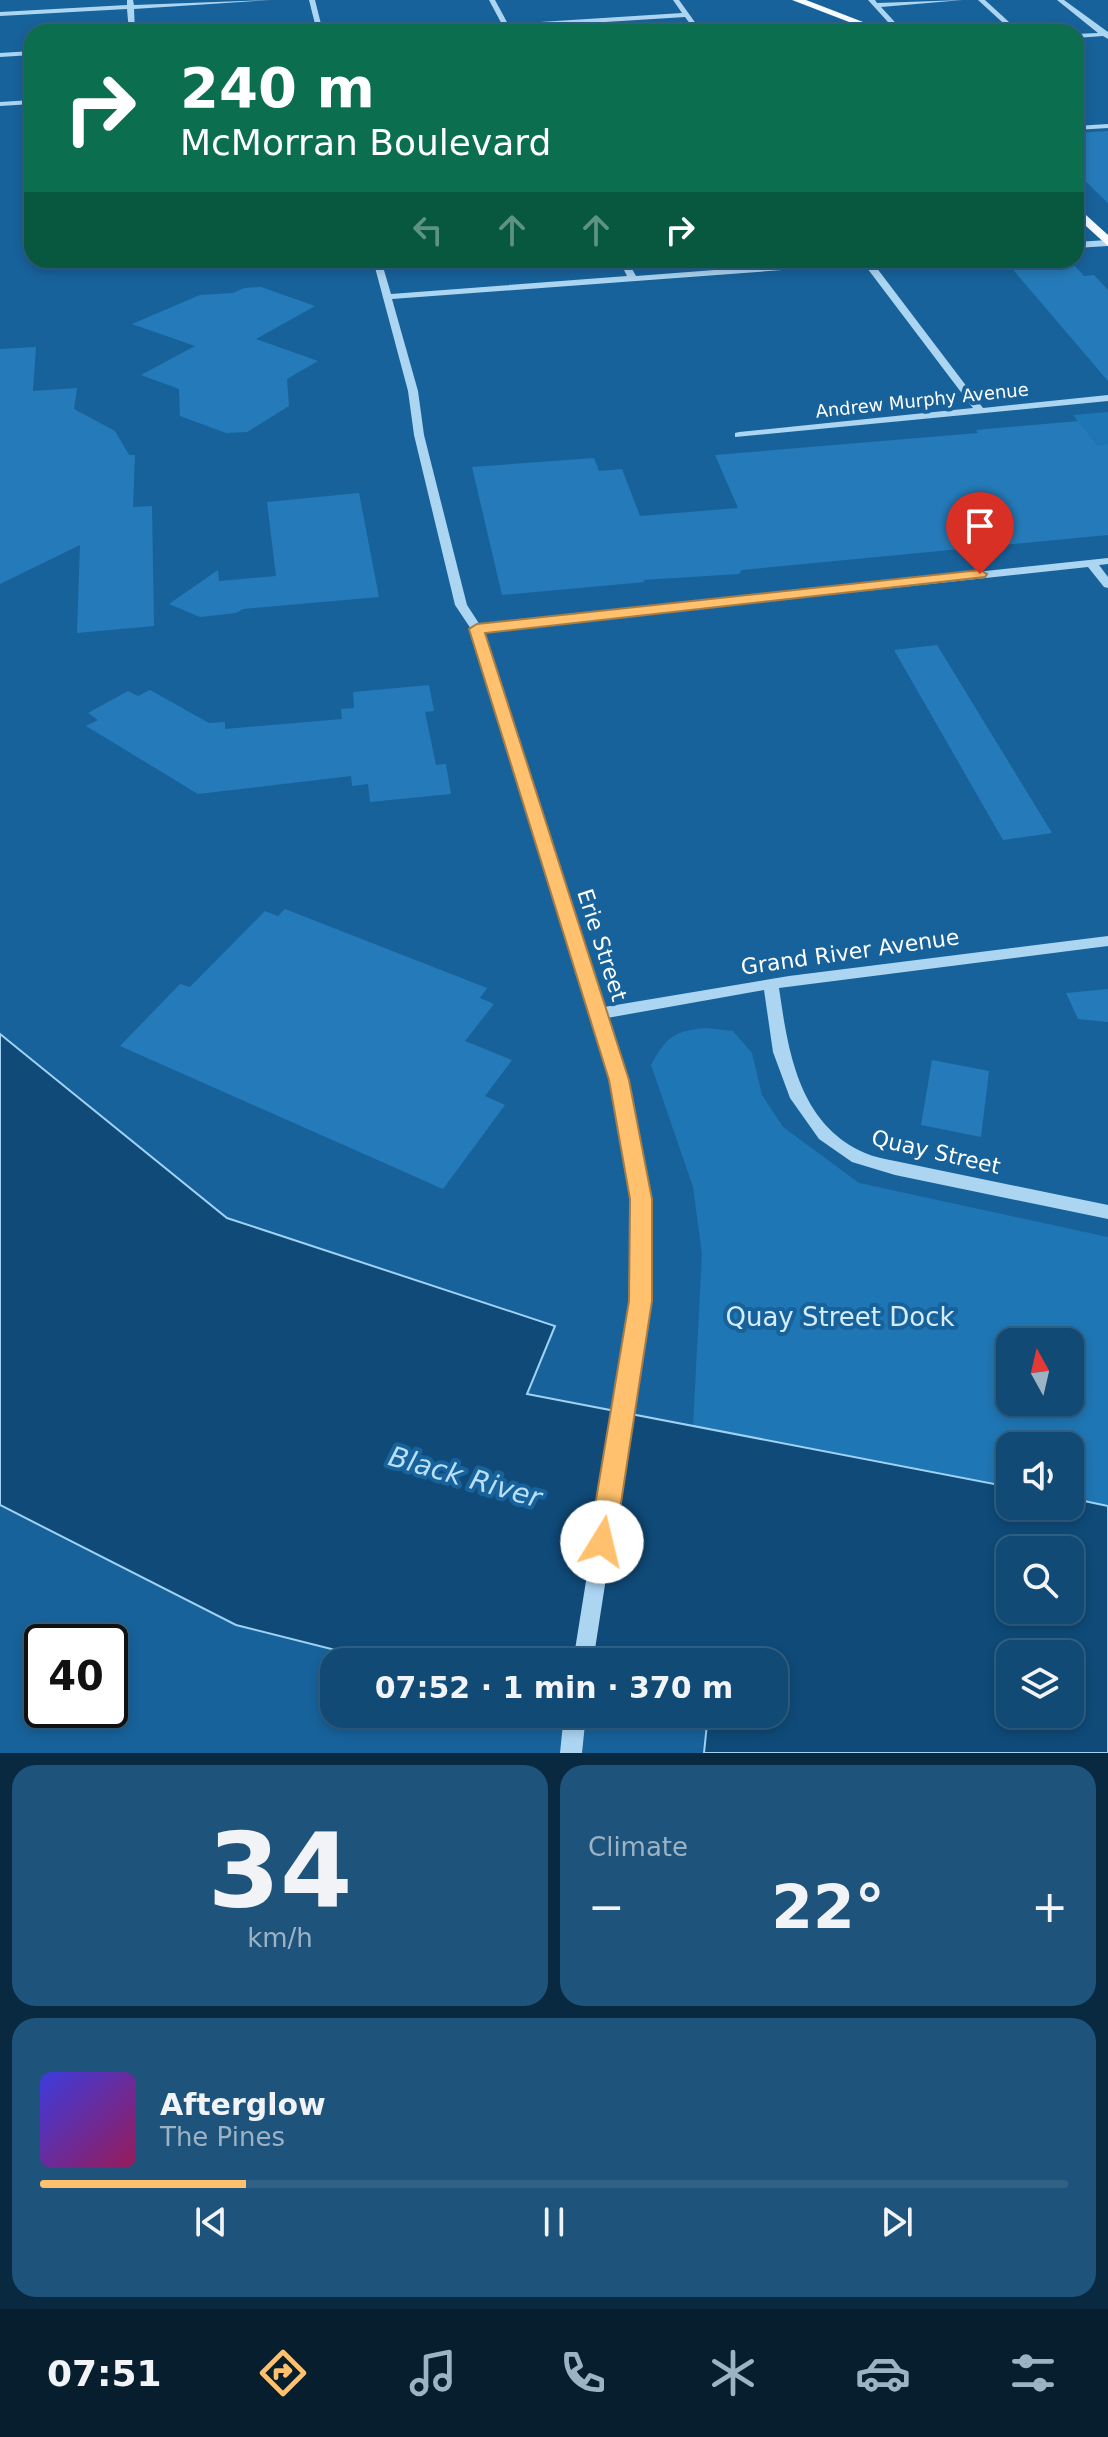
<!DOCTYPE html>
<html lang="en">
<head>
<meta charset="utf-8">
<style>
  body { margin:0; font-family:"DejaVu Sans",sans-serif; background:#1e547c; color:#f1f3f6; height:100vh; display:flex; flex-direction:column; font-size:30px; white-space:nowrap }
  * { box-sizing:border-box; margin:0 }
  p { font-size:26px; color:#9cb3c5 }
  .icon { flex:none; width:44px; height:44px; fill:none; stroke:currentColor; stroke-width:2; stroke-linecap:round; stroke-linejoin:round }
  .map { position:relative; height:1753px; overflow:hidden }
  .sheet { display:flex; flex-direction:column; gap:12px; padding:12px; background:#092940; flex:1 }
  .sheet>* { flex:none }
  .top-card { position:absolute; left:24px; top:24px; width:1060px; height:244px; border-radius:24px; box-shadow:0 4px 12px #0003,0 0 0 2px #306286; background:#0b6e4f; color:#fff; overflow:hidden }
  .needle { width:52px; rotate:352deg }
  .fabs { position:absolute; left:996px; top:1328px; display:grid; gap:16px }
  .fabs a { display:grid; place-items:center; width:88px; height:88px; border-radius:16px; background:#114a74; box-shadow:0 4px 12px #0003,0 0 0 2px #306286; font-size:40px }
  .speed { position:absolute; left:24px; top:1624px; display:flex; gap:16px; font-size:40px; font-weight:700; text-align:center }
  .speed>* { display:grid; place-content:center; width:104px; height:104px; border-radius:50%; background:#114a74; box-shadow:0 4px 12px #0003,0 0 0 2px #306286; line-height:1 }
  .speed .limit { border:4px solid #111; border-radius:12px; background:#fff; color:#111 }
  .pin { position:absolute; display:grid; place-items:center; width:68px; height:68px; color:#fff; margin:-82px -34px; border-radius:50% 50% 50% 0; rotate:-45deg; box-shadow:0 0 8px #0007 }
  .pin .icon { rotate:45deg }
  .me { position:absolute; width:88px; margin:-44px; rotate:9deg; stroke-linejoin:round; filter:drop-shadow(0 0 6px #0008) }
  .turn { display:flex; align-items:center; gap:28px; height:168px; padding:0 24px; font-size:36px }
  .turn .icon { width:104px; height:104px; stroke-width:2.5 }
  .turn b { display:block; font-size:56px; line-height:68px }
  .lanes { display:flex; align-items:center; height:76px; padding:0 24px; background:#0003; justify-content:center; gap:40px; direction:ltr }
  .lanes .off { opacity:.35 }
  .big { font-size:60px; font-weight:700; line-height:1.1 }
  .sheet .card { flex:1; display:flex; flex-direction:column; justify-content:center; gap:12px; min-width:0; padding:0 28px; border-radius:24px; background:#1e547c }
  .sheet .dial { align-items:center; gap:0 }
  .dial b { font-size:104px; line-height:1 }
  .song { display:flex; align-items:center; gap:24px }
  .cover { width:96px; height:96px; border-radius:12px; background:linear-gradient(135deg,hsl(240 70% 55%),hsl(330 70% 35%)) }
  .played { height:8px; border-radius:4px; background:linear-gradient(90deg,#ffc16d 20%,#306286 20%) }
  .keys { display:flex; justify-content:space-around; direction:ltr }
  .heat { display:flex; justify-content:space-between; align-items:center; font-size:44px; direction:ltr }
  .sheet .tiles { flex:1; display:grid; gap:12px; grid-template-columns:1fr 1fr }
  .card:last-child { grid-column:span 2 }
  .trip { position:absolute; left:320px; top:1648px; width:468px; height:80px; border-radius:24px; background:#114a74; box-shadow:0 4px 12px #0003,0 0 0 2px #306286; font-weight:700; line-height:80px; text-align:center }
  .tab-bar { display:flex; height:128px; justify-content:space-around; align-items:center; background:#071e2e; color:#9cb3c5 }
  .tab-bar .icon { width:56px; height:56px }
  .tab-bar .current { color:#ffc16d }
  .tab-bar b { font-size:36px; color:#f1f3f6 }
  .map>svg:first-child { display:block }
</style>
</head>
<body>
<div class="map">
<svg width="1108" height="1753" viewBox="0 0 1108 1753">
  <rect width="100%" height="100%" fill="#17629b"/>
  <g fill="#1f76b4" fill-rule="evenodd">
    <polygon points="1108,412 1108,444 1097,445 1073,415"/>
    <path d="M 706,1028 L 733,1031 L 752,1053 L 762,1095 L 783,1127 L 859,1183 L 1108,1237 L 1108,1506 L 1070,1498 L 1070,1446 L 1010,1446 L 1010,1487 L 693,1426 L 702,1254 L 693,1187 L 651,1065 C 667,1036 674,1031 706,1028 ZM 1010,1342 L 1070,1342 L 1070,1402 L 1010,1402 Z"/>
  </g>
  <path fill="#0f4a78" stroke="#9fd2f5" stroke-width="2" fill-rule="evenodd" d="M 0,1034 L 227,1218 L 555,1326 L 527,1394 L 1010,1487 L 1010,1506 L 1070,1506 L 1070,1498 L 1108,1506 L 1108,1753 L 704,1753 L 708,1714 L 774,1714 L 774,1662 L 383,1662 L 236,1625 L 0,1505 ZM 1010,1550 L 1070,1550 L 1070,1610 L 1010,1610 ZM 1010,1654 L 1070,1654 L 1070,1714 L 1010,1714 Z"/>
  <g fill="#257bb9">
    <polygon points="1108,131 1108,203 1076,172 1076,133"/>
    <polygon points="1059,262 1063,267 1075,266 1084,276 1094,275 1108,290 1108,381 1009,265"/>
    <polygon points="261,287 315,306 256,339 318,361 287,379 289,406 247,432 226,433 180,416 179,389 141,375 195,346 132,324 200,295 233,293 244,288"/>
    <polygon points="36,347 33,391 77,388 74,409 115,431 129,455 135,455 133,507 152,506 154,626 77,633 80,545 0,584 0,349"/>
    <polygon points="1078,421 1097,445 1108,444 1108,535 742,570 739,574 643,580 645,582 502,595 472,467 594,458 599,471 622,469 640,516 738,508 715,455 978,433 976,430"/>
    <polygon points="359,493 379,597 243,609 236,613 200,617 169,604 218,570 219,581 276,576 267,502"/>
    <polygon points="937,645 1052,833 1003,840 894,650"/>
    <polygon points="429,685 434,711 425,712 436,765 446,764 451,794 370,802 368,784 352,786 351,776 198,794 86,726 98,720 88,713 128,691 138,696 150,690 209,723 225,722 225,729 342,719 341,709 354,708 353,692"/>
    <polygon points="285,909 487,988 480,998 494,1004 465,1041 512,1060 485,1096 505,1105 443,1189 120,1046 180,984 190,987 265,911 278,916"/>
    <polygon points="1108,989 1108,1022 1078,1019 1066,993"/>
    <polygon points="932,1060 989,1071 981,1137 921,1125"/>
  </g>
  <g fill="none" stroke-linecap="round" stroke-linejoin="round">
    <g fill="#acd5f2" fill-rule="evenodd">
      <polygon points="127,0 133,0 134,5 271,0 134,9 135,32 129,32 127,9 0,16 0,12 127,5"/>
      <polygon points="309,0 315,0 323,32 317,32"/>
      <polygon points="489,0 495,0 508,24 682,13 673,0 679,0 702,32 696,32 685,17 510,28 512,32 506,32"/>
      <polygon points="868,0 875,0 877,3 963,0 881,7 904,32 897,32"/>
      <polygon points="978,0 985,0 1020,32 1013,32"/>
      <polygon points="1057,0 1064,0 1108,32 1108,39 1103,36 1076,38 1076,34 1098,33"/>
      <polygon points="32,51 32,55 0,57 0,53"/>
      <polygon points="32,100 32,104 0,106 0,102"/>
      <polygon points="1108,124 1108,128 1076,130 1076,126"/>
      <polygon points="1108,240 1108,246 1076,248 1076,242"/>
      <path d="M 373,260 L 381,260 L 391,294 L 627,276 L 619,260 L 627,260 L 636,276 L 847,260 L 886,260 L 873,263 L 983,408 L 1108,395 L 1108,401 L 735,437 L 735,433 L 739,432 L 973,408 L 864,264 L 392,299 L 418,391 L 424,435 L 467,605 L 480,625 L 1108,558 L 1108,564 L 1099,565 L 1108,577 L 1108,588 L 1104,587 L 1088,567 L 484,632 L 604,1007 L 789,976 L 1108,936 L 1108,946 L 779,988 C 788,1050 798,1124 865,1153 C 874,1157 885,1159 895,1161 L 1108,1205 L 1108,1219 L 895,1175 L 852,1162 L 819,1139 L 790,1098 L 773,1052 L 764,990 L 607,1018 L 627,1080 L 649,1199 L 649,1301 L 593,1662 L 573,1662 L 631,1301 L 633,1199 L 611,1080 L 471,629 L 455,605 L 414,435 L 408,391 Z"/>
      <polygon points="564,1714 586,1714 582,1753 560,1753"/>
    </g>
    <g fill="#f7fbff" fill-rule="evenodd">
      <polygon points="792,0 806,0 889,32 875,32"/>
      <polygon points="1076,206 1108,235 1108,246 1076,217"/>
    </g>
  </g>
  <polygon fill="#ffc16d" stroke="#a67d47" stroke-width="2" points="980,570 987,574 985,577 485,633 629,1080 652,1199 652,1301 615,1542 611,1550 602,1554 593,1550 589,1542 629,1301 630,1199 609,1080 469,629 477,624"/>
  <g text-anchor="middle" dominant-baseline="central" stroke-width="8" stroke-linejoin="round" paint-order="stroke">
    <g font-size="18" fill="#fff" stroke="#17629b">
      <text transform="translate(922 400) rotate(-6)">Andrew Murphy Avenue</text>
    </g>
    <g font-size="22" fill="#fff" stroke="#17629b">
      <text transform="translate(602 945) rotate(72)">Erie Street</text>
      <text transform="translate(850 952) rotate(-8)">Grand River Avenue</text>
      <text transform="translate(936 1152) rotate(13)">Quay Street</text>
    </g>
    <g font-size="26" fill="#d4ecfc" stroke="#17629b">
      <text x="840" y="1317">Quay Street Dock</text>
    </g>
    <g font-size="28" font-style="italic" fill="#b9dff9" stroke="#17629b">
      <text transform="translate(465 1477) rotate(16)">Black River</text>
    </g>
  </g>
</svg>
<div class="fabs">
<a><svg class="needle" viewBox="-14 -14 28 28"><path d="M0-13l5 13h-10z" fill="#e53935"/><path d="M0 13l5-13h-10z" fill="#9cb3c5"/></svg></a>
<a><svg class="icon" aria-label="sound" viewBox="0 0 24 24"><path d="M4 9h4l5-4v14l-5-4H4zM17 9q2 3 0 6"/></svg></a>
<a><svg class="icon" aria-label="search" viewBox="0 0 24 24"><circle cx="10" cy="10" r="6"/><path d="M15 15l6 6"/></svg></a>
<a><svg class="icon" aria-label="layers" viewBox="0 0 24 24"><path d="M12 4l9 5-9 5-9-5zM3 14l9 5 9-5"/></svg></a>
</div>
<div class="speed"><div class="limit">40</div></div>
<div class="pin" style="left:980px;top:574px;background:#d93025"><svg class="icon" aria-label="arrive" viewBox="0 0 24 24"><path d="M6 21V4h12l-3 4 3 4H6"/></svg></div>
<svg class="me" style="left:602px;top:1542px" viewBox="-20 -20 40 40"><circle r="19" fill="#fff"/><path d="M0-13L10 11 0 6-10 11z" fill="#ffc16d"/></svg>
<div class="trip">07:52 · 1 min · 370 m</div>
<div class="top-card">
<div class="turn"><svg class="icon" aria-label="right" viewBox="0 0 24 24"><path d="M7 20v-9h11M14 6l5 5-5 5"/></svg><div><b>240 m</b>McMorran Boulevard</div></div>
<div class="lanes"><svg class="icon off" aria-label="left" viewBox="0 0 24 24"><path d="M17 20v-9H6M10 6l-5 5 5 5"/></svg><svg class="icon off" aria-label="ahead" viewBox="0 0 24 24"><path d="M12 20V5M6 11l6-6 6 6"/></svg><svg class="icon off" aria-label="ahead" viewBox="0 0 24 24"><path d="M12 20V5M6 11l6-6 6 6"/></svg><svg class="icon" aria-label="right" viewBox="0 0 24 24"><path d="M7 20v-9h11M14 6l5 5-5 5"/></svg></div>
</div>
</div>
<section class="sheet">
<div class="tiles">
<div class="card dial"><b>34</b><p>km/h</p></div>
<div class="card"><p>Climate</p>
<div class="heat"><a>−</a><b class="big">22°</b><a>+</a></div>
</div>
<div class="card">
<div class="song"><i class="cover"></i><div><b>Afterglow</b><p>The Pines</p></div></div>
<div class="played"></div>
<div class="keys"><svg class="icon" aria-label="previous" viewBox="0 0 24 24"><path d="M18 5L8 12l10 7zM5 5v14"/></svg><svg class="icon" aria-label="pause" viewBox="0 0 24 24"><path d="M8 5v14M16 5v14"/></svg><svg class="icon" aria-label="next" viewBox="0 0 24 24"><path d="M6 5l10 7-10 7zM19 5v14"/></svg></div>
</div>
</div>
</section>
<nav class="tab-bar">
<b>07:51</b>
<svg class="icon current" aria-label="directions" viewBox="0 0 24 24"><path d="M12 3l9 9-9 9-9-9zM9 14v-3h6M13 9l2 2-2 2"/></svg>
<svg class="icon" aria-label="music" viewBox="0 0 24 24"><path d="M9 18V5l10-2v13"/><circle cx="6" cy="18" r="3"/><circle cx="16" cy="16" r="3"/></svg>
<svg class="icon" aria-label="phone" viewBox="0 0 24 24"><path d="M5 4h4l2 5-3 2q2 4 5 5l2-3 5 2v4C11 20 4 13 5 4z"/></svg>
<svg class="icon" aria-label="climate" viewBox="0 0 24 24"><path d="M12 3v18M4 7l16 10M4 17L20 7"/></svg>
<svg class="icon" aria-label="car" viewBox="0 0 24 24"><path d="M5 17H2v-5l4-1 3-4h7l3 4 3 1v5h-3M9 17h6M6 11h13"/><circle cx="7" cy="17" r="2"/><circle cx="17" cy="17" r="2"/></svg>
<svg class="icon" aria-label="filters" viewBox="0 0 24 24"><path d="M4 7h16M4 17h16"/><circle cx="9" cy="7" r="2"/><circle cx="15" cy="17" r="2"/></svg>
</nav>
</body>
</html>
